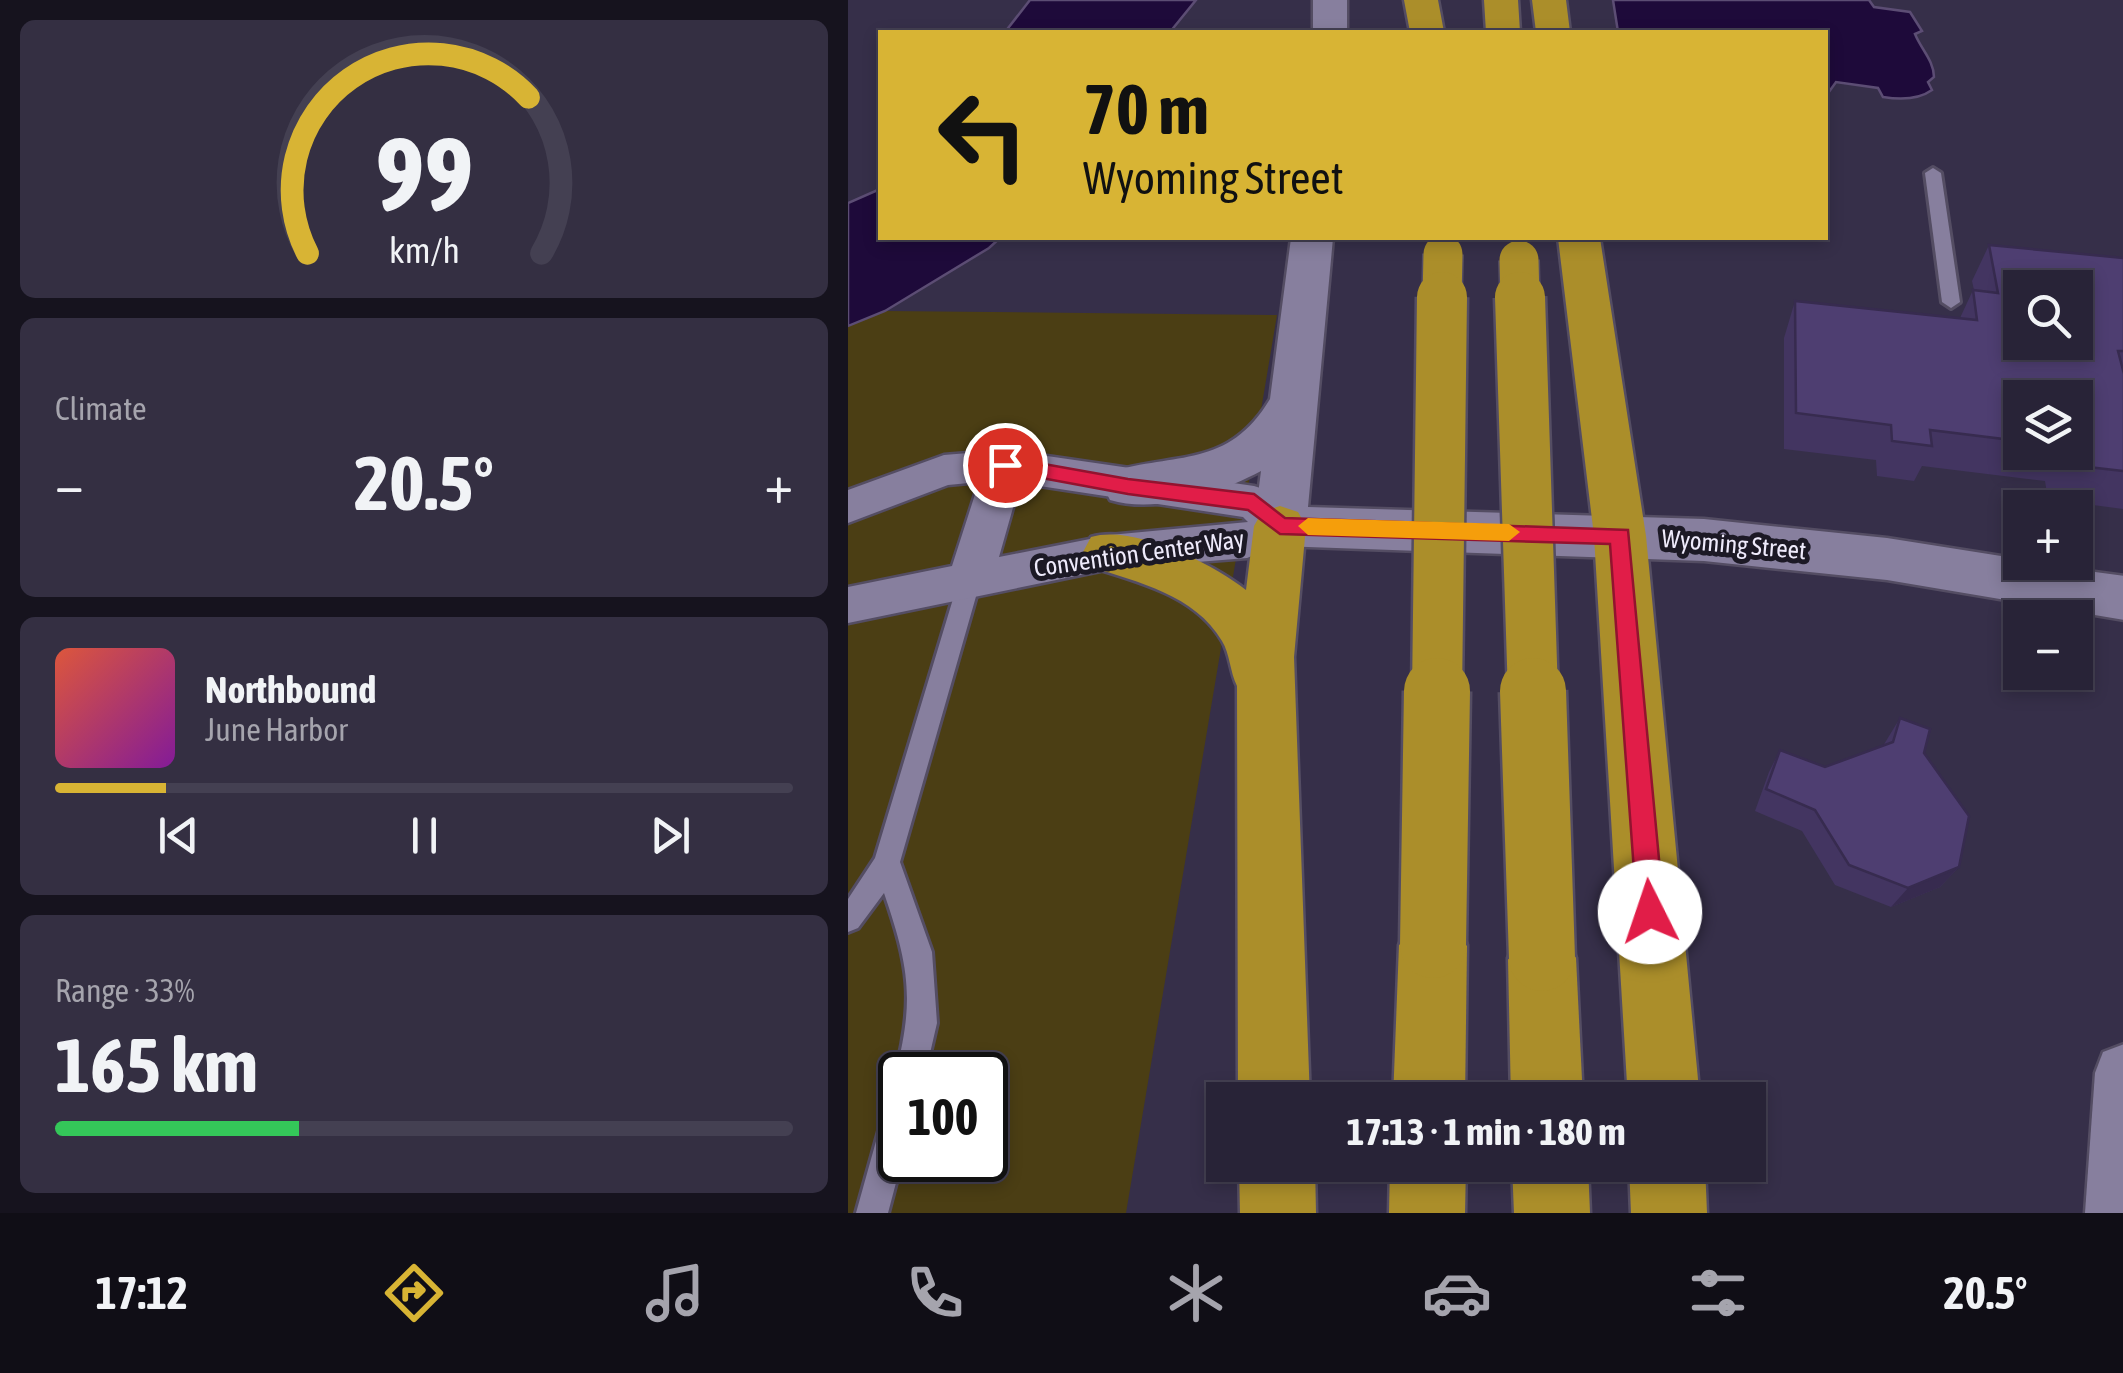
<!DOCTYPE html>
<html lang="en">
<head>
<meta charset="utf-8">
<style>
  body { margin:0; font-family:"Asap Condensed",sans-serif; background:#342f42; color:#f1f3f6; height:100vh; display:flex; flex-direction:column; font-size:38px; white-space:nowrap }
  * { box-sizing:border-box; margin:0 }
  p { font-size:32px; color:#a5a4ad }
  .icon { flex:none; width:55px; height:55px; fill:none; stroke:currentColor; stroke-width:2; stroke-linecap:round; stroke-linejoin:round }
  .map { position:relative; flex:1; overflow:hidden }
  .details { display:flex; flex-direction:column; gap:20px; padding:20px; background:#16131e; width:848px }
  .details>* { flex:none }
  .hud { position:absolute; left:30px; top:30px; width:950px; height:210px; border-radius:0px; box-shadow:0 5px 15px #0003,0 0 0 2px #444052; background:#d8b434; color:#111; overflow:hidden }
  .controls { position:absolute; left:1155px; top:270px; display:grid; gap:20px }
  .controls a { display:grid; place-items:center; width:90px; height:90px; border-radius:0px; background:#282337; box-shadow:0 5px 15px #0003,0 0 0 2px #444052; font-size:50px }
  .speed { position:absolute; left:30px; top:1052px; display:flex; gap:20px; font-size:50px; font-weight:700; text-align:center }
  .speed>* { display:grid; place-content:center; width:130px; height:130px; border-radius:50%; background:#282337; box-shadow:0 5px 15px #0003,0 0 0 2px #444052; line-height:1 }
  .speed .limit { border:5px solid #111; border-radius:15px; background:#fff; color:#111 }
  .pin { position:absolute; display:grid; place-items:center; width:85px; height:85px; color:#fff; margin:-42px; border:5px solid #fff; border-radius:50%; box-shadow:0 2px 10px #0007 }
  .me { position:absolute; width:110px; margin:-55px; rotate:356deg; stroke-linejoin:round; filter:drop-shadow(0 0 8px #0008) }
  .turn { display:flex; align-items:center; gap:35px; height:210px; padding:0 40px; font-size:45px }
  .turn .icon { width:130px; height:130px; stroke-width:2.5 }
  .turn b { display:block; font-size:70px; line-height:85px }
  .big { font-size:75px; font-weight:700; line-height:1.1 }
  .details .widget { flex:1; display:flex; flex-direction:column; justify-content:center; gap:15px; min-width:0; padding:0 35px; border-radius:15px; background:#342f42 }
  .details .dial { align-items:center; gap:0 }
  .dial svg { height:260px; overflow:visible; fill:none; stroke:#444052; stroke-width:7; stroke-linecap:round; text-anchor:middle }
  .dial text { fill:#f1f3f6; stroke:none }
  .song { display:flex; align-items:center; gap:30px }
  .cover { width:120px; height:120px; border-radius:15px; background:linear-gradient(135deg,hsl(10 70% 55%),hsl(290 70% 35%)) }
  .played { height:10px; border-radius:5px; background:linear-gradient(90deg,#d8b434 15%,#444052 15%) }
  .keys { display:flex; justify-content:space-around; direction:ltr }
  .heat { display:flex; justify-content:space-between; align-items:center; font-size:55px; direction:ltr }
  .charge { height:15px; border-radius:8px; background:linear-gradient(90deg,#34c759 33%,#444052 0) }
  .trip { position:absolute; left:358px; top:1082px; width:560px; height:100px; border-radius:0px; background:#282337; box-shadow:0 5px 15px #0003,0 0 0 2px #444052; font-weight:700; line-height:100px; text-align:center }
  .dock { display:flex; height:160px; justify-content:space-around; align-items:center; background:#100e16; color:#a5a4ad }
  .dock .icon { width:70px; height:70px }
  .dock .selected { color:#d8b434 }
  .dock b { font-size:45px; color:#f1f3f6 }
  main { display:flex; flex:1; min-height:0 }
  .map>svg:first-child { display:block }
</style>
</head>
<body>
<main>
<section class="details">
<div class="widget dial"><svg viewBox="0 0 100 80">
<path d="M14 69A42 42 0 1 1 86 69"/>
<path d="M14 69A42 42 0 0 1 82 21" stroke="#d8b434"/>
<text x="50" y="56" font-size="32" font-weight="700">99</text>
<text x="50" y="72" font-size="11">km/h</text>
</svg></div>
<div class="widget"><p>Climate</p>
<div class="heat"><a>−</a><b class="big">20.5°</b><a>+</a></div>
</div>
<div class="widget">
<div class="song"><i class="cover"></i><div><b>Northbound</b><p>June Harbor</p></div></div>
<div class="played"></div>
<div class="keys"><svg class="icon" aria-label="previous" viewBox="0 0 24 24"><path d="M18 5L8 12l10 7zM5 5v14"/></svg><svg class="icon" aria-label="pause" viewBox="0 0 24 24"><path d="M8 5v14M16 5v14"/></svg><svg class="icon" aria-label="next" viewBox="0 0 24 24"><path d="M6 5l10 7-10 7zM19 5v14"/></svg></div>
</div>
<div class="widget"><p>Range · 33%</p><b class="big">165 km</b><div class="charge"></div></div>
</section>
<div class="map">
<svg width="1276" height="1213" viewBox="0 0 1276 1213">
  <rect width="100%" height="100%" fill="#362f49"/>
  <path fill="#4b3e14" fill-rule="evenodd" d="M 37,311 L 429,315 L 278,1213 L 0,1213 L 0,326 ZM 52,1075 L 138,1075 L 138,1160 L 52,1160 Z"/>
  <g fill="#1e0a3a" stroke="#5c4d74" stroke-width="2.5">
    <polygon points="182,0 348,0 322,32 157,32"/>
    <path d="M 765,0 L 1021,0 L 1026,7 L 1062,12 L 1074,31 L 1067,34 C 1073,49 1086,61 1086,77 L 1080,82 L 1084,90 C 1070,100 1053,100 1035,97 L 1030,88 L 988,82 L 978,96 L 978,32 L 770,32 Z"/>
    <polygon points="32,189 32,238 152,238 141,248 37,311 0,326 0,203"/>
  </g>
  <g fill="none" stroke-linecap="round" stroke-linejoin="round">
    <defs>
      <g id="lane">
        <polygon points="1085,168 1093,173 1112,302 1103,308 1094,302 1077,173"/>
        <path d="M 122,570 L 130,573 L 133,579 L 52,862 L 84,952 L 89,1023 L 77,1075 L 52,1075 L 52,1086 L 47,1075 C 67,1000 61,966 36,893 L 10,928 L 0,932 L 0,899 L 27,858 L 111,579 L 114,573 Z"/>
        <polygon points="52,1094 54,1160 40,1213 8,1213 37,1109 41,1098"/>
      </g>
      <g id="street">
        <path d="M 157,450 L 406,486 C 426,492 443,507 453,526 L 447,538 L 399,558 L 262,569 L 0,623 L 0,587 L 104,566 L 131,482 L 100,485 L 0,523 L 0,490 L 96,455 ZM 172,483 L 395,517 L 400,522 L 262,535 L 151,557 Z"/>
        <polygon points="1276,1044 1276,1213 1237,1213 1247,1073 1255,1052"/>
      </g>
      <g id="secondary">
        <rect x="465" y="0" width="34" height="32"/>
        <path d="M 443,238 L 485,238 L 460,507 L 856,519 L 1039,538 L 1172,559 L 1172,562 L 1276,576 L 1276,620 L 1039,580 L 856,561 L 432,546 L 414,540 L 406,526 L 413,471 C 372,493 308,514 262,500 L 255,486 L 262,472 C 328,452 380,469 422,399 Z"/>
      </g>
      <g id="highway">
        <polygon points="556,0 590,0 596,32 562,32"/>
        <polygon points="636,0 670,0 672,32 638,32"/>
        <polygon points="684,0 718,0 722,32 688,32"/>
        <polygon points="710,238 752,238 798,536 852,1100 780,1100 746,536"/>
        <path d="M 432,506 L 450,512 L 458,526 L 446,657 L 462,1100 L 390,1100 L 389,686 C 382,672 382,654 374,641 C 347,595 290,582 243,567 L 235,552 L 243,537 C 285,524 364,563 398,590 L 406,526 L 414,512 Z"/>
        <polygon points="585,911 609,921 619,945 617,1100 545,1100 551,945 561,921"/>
        <polygon points="694,924 718,934 728,958 735,1100 663,1100 660,958 670,934"/>
        <polygon points="391,1165 467,1165 468,1213 392,1213"/>
        <polygon points="542,1165 618,1165 617,1213 541,1213"/>
        <polygon points="664,1165 740,1165 742,1213 666,1213"/>
        <polygon points="781,1165 857,1165 859,1213 783,1213"/>
      </g>
    </defs>
    <use href="#lane" stroke="#544d63" stroke-width="6"/>
    <use href="#street" stroke="#544d63" stroke-width="5"/>
    <use href="#secondary" stroke="#544d63" stroke-width="5"/>
    <use href="#highway" stroke="#544d63" stroke-width="5"/>
    <use href="#lane" fill="#877f9e" fill-rule="evenodd"/>
    <use href="#street" fill="#877f9e" fill-rule="evenodd"/>
    <use href="#secondary" fill="#877f9e" fill-rule="evenodd"/>
    <use href="#highway" fill="#ab8e2a" fill-rule="evenodd"/>
    <defs>
      <g id="highway-bridge-far2">
        <polyline points="671,260 672,299"/>
        <polyline points="594,299 595,254"/>
      </g>
      <g id="highway-bridge-far1">
        <polyline points="672,297 685,694"/>
        <polyline points="589,694 594,297"/>
      </g>
      <g id="highway-bridge">
        <polyline points="685,691 694,958"/>
        <polyline points="585,945 589,691"/>
      </g>
    </defs>
    <use href="#highway-bridge-far2" stroke="#544d63" stroke-width="42" stroke-linecap="butt"/>
    <use href="#highway-bridge-far1" stroke="#544d63" stroke-width="55" stroke-linecap="butt"/>
    <use href="#highway-bridge" stroke="#544d63" stroke-width="71" stroke-linecap="butt"/>
    <use href="#highway-bridge-far2" stroke="#ab8e2a" stroke-width="39"/>
    <use href="#highway-bridge-far1" stroke="#ab8e2a" stroke-width="50"/>
    <use href="#highway-bridge" stroke="#ab8e2a" stroke-width="66"/>
  </g>
  <g fill="#433561" fill-rule="evenodd">
    <path d="M 1141,245 L 1276,258 L 1275,509 L 1200,499 L 1197,481 L 1074,466 L 1066,481 L 1029,476 L 1028,460 L 936,449 L 936,338 L 947,301 L 1112,318 L 1125,290 L 1126,290 L 1124,281 ZM 1172,398 L 1228,452 L 1172,452 Z"/>
    <polygon points="1052,718 1076,753 1111,867 1092,887 1043,907 987,885 954,831 907,811 921,772 932,750 977,767 1035,746"/>
  </g>
  <polygon fill="#372b4f" points="1111,867 1092,887 1043,907 1060,888"/>
  <g fill="#4e3e71" stroke="#372b4f" stroke-width="2.5" fill-rule="evenodd">
    <path d="M 1141,245 L 1276,258 L 1276,351 L 1270,351 L 1276,374 L 1276,471 L 1223,465 L 1220,452 L 1228,452 L 1228,398 L 1172,398 L 1172,441 L 1082,430 L 1084,446 L 1044,441 L 1043,425 L 948,413 L 947,301 L 1129,320 L 1125,290 L 1150,293 ZM 1172,288 L 1228,288 L 1228,342 L 1172,342 Z"/>
    <polygon points="1052,718 1082,729 1076,753 1121,816 1111,867 1060,888 1001,865 967,810 918,789 932,750 977,767 1045,742"/>
  </g>
  <polygon fill="#e11d48" stroke="#92132f" stroke-width="2.5" points="157,457 280,479 406,494 437,518 780,530 816,912 812,922 802,926 793,922 789,912 762,544 432,534 400,510 280,494 150,470 147,465 150,459"/>
  <polygon fill="#f59e0b" points="460,518 661,524 672,532 661,541 460,535 450,526"/>
  <g text-anchor="middle" dominant-baseline="central" stroke-width="10" stroke-linejoin="round" paint-order="stroke">
    <g font-size="25" fill="#eeeafb" stroke="#1c1925">
      <text transform="translate(886 544) rotate(5)">Wyoming Street</text>
      <text transform="translate(291 553) rotate(-8)">Convention Center Way</text>
    </g>
  </g>
</svg>
<div class="controls">
<a><svg class="icon" aria-label="search" viewBox="0 0 24 24"><circle cx="10" cy="10" r="6"/><path d="M15 15l6 6"/></svg></a>
<a><svg class="icon" aria-label="layers" viewBox="0 0 24 24"><path d="M12 4l9 5-9 5-9-5zM3 14l9 5 9-5"/></svg></a>
<a>+</a>
<a>−</a>
</div>
<div class="speed"><div class="limit">100</div></div>
<div class="pin" style="left:157px;top:465px;background:#d93025"><svg class="icon" aria-label="arrive" viewBox="0 0 24 24"><path d="M6 21V4h12l-3 4 3 4H6"/></svg></div>
<svg class="me" style="left:802px;top:912px" viewBox="-20 -20 40 40"><circle r="19" fill="#fff"/><path d="M0-13L10 11 0 6-10 11z" fill="#e11d48"/></svg>
<div class="trip">17:13 · 1 min · 180 m</div>
<div class="hud">
<div class="turn"><svg class="icon" aria-label="left" viewBox="0 0 24 24"><path d="M17 20v-9H6M10 6l-5 5 5 5"/></svg><div><b>70 m</b>Wyoming Street</div></div>
</div>
</div>
</main>
<nav class="dock">
<b>17:12</b>
<svg class="icon selected" aria-label="directions" viewBox="0 0 24 24"><path d="M12 3l9 9-9 9-9-9zM9 14v-3h6M13 9l2 2-2 2"/></svg>
<svg class="icon" aria-label="music" viewBox="0 0 24 24"><path d="M9 18V5l10-2v13"/><circle cx="6" cy="18" r="3"/><circle cx="16" cy="16" r="3"/></svg>
<svg class="icon" aria-label="phone" viewBox="0 0 24 24"><path d="M5 4h4l2 5-3 2q2 4 5 5l2-3 5 2v4C11 20 4 13 5 4z"/></svg>
<svg class="icon" aria-label="climate" viewBox="0 0 24 24"><path d="M12 3v18M4 7l16 10M4 17L20 7"/></svg>
<svg class="icon" aria-label="car" viewBox="0 0 24 24"><path d="M5 17H2v-5l4-1 3-4h7l3 4 3 1v5h-3M9 17h6M6 11h13"/><circle cx="7" cy="17" r="2"/><circle cx="17" cy="17" r="2"/></svg>
<svg class="icon" aria-label="filters" viewBox="0 0 24 24"><path d="M4 7h16M4 17h16"/><circle cx="9" cy="7" r="2"/><circle cx="15" cy="17" r="2"/></svg>
<b>20.5°</b>
</nav>
</body>
</html>
